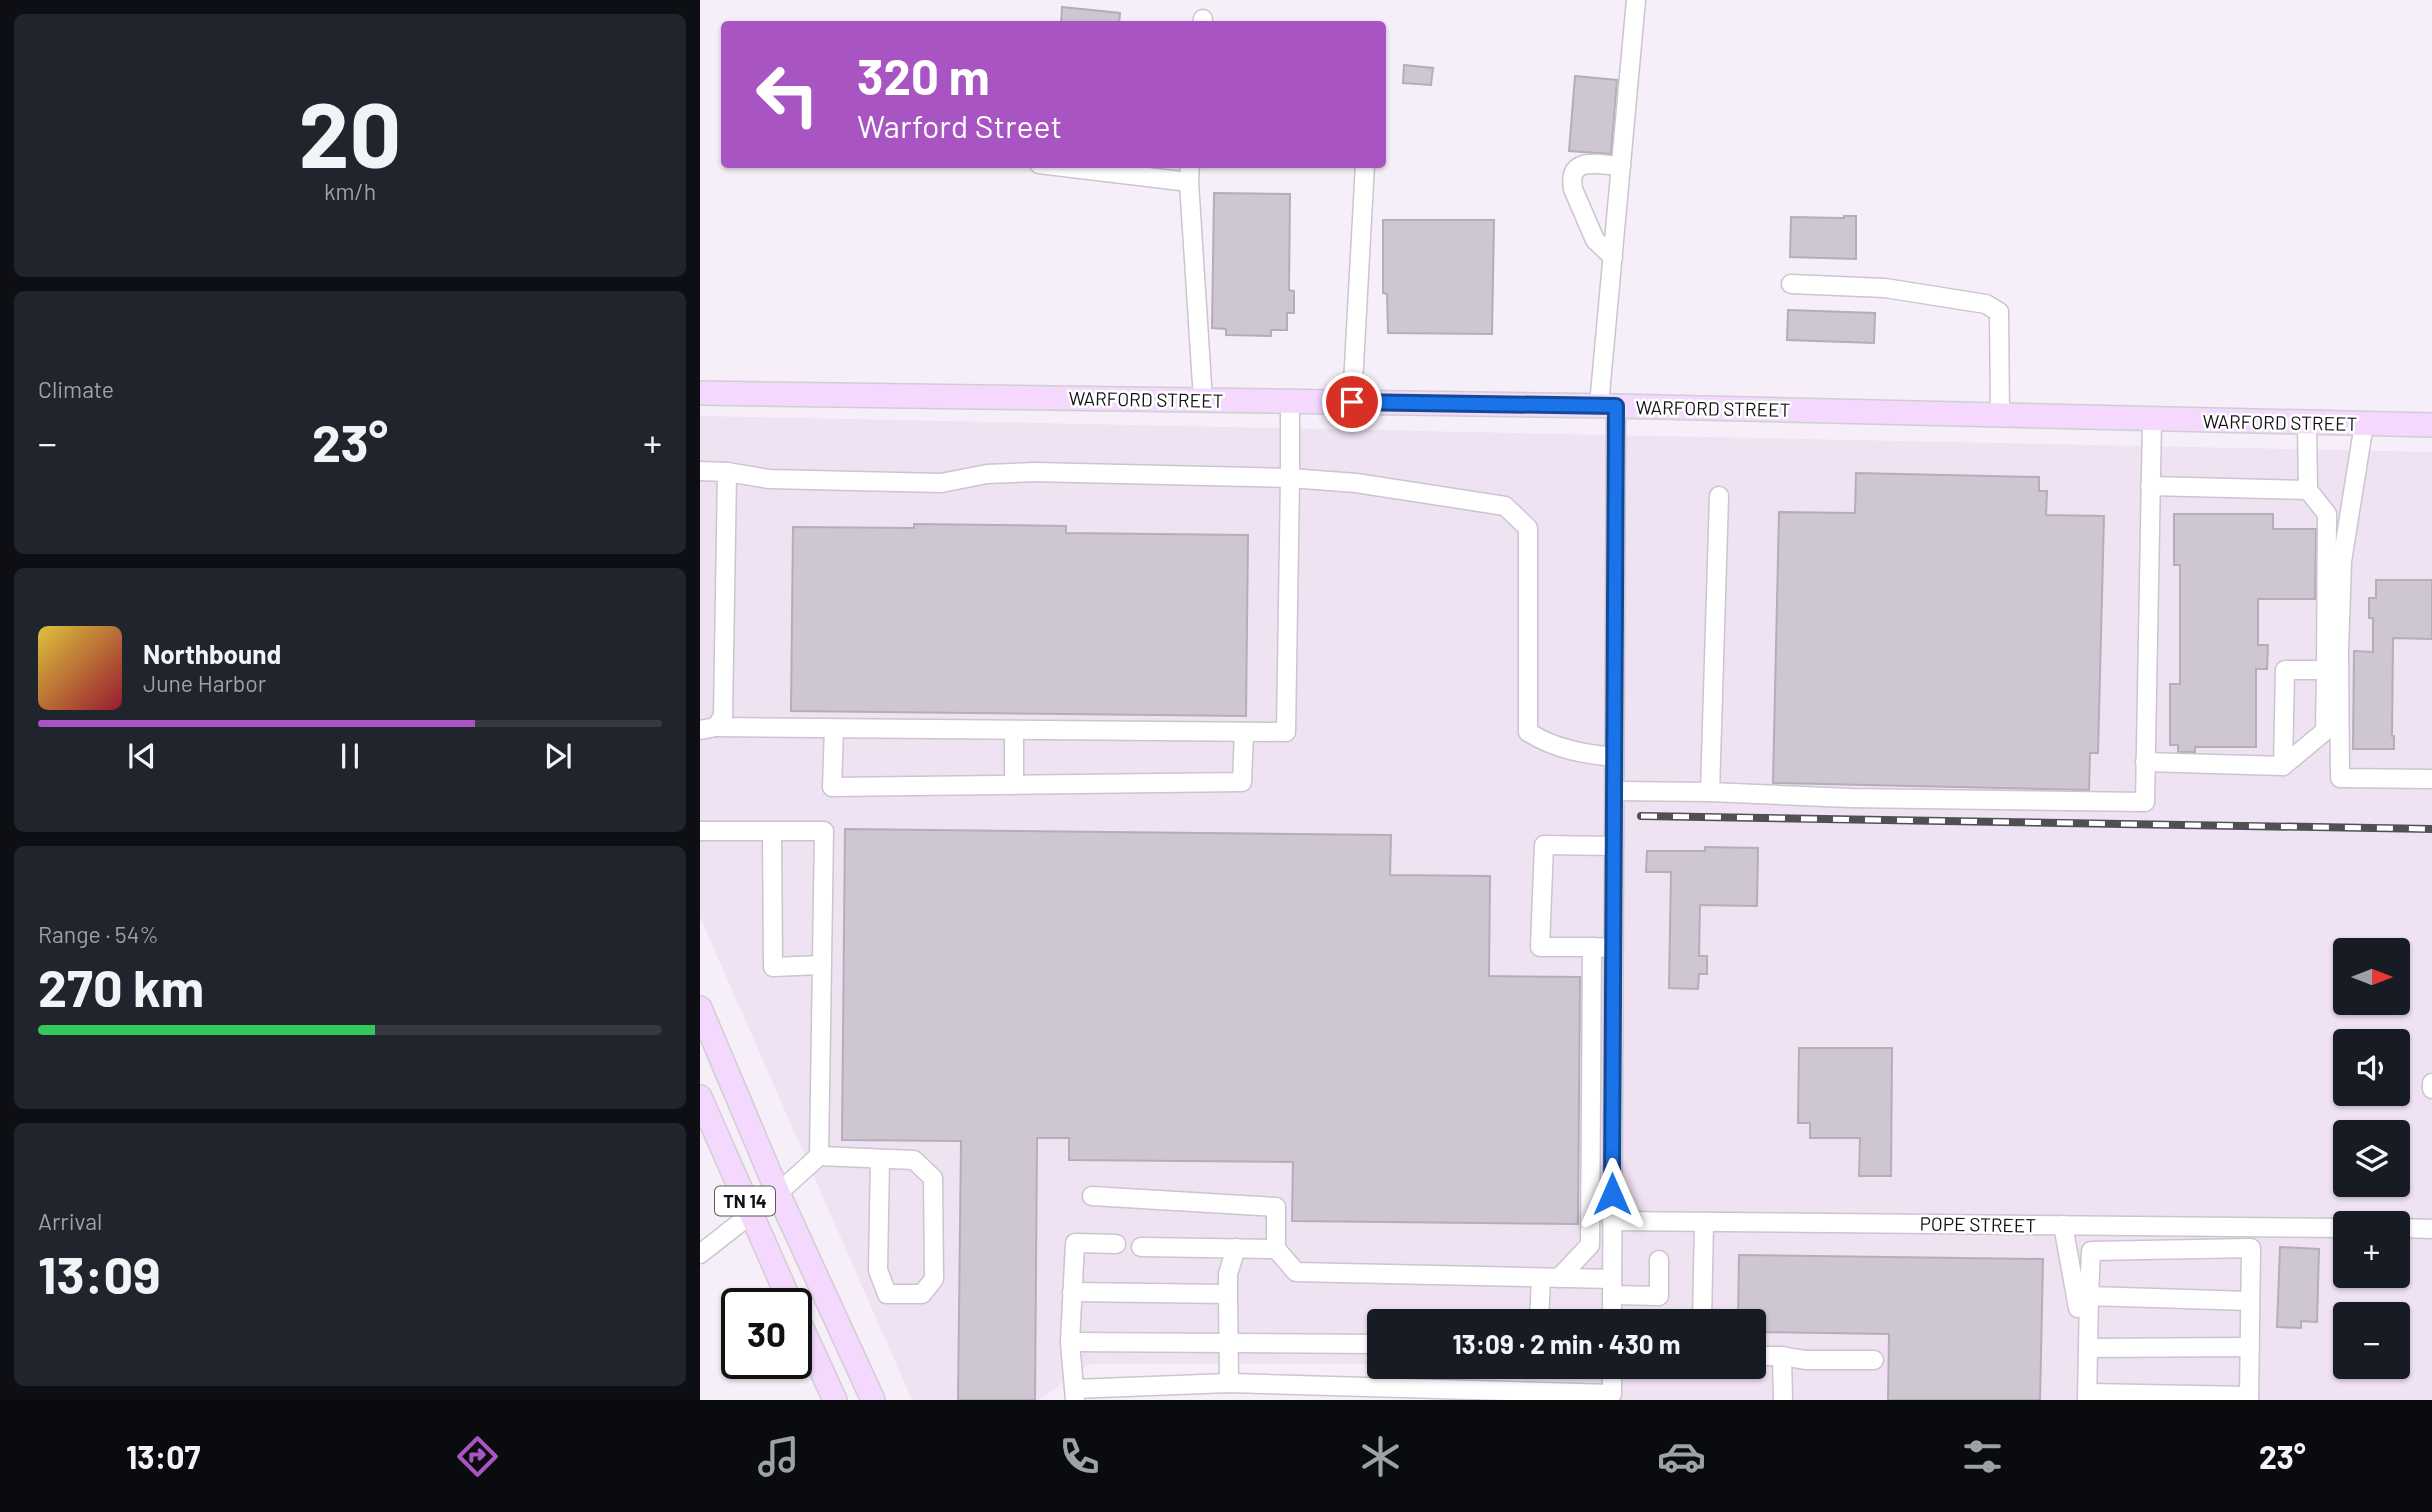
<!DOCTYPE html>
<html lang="en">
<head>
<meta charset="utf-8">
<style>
  body { margin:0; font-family:Barlow,sans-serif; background:#20242c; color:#f1f3f6; height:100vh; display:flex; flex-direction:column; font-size:26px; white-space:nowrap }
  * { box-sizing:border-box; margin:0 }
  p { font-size:23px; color:#9ea1a6 }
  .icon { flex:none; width:38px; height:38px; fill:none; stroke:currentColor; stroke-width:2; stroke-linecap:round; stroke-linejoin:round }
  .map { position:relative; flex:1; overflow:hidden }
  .side { display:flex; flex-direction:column; gap:14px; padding:14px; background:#0d0f14; width:700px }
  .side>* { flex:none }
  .guide { position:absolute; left:21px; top:21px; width:665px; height:147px; border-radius:7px; box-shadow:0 2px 5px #0004; background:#a954c3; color:#fff; overflow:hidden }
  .needle { width:46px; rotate:90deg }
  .tools { position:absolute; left:1633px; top:938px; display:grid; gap:14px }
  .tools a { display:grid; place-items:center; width:77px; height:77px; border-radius:7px; background:#171b24; box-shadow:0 2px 5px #0004; font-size:35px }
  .speed { position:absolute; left:21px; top:1288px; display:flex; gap:14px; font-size:35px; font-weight:700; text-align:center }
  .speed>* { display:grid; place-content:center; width:91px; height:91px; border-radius:50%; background:#171b24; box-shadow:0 2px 5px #0004; line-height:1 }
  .speed .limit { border:4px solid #111; border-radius:10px; background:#fff; color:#111 }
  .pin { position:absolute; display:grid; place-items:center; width:60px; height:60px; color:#fff; margin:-30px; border:4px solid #fff; border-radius:50%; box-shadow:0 2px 7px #0007 }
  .me { position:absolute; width:77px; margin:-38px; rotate:0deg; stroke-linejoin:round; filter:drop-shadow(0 0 5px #0008) }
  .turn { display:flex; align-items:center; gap:24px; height:147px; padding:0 21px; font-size:32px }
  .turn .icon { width:91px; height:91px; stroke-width:2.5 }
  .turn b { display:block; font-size:49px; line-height:60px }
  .big { font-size:52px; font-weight:700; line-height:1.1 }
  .side .widget { flex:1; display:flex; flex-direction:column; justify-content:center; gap:10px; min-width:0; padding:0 24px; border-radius:10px; background:#20242c }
  .side .dial { align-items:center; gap:0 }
  .dial b { font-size:91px; line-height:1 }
  .song { display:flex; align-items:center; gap:21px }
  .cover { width:84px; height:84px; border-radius:10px; background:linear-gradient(135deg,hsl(50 70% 55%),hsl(350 70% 35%)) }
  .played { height:7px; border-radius:4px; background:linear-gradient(90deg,#a954c3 70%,#363941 70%) }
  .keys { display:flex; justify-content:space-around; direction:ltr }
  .heat { display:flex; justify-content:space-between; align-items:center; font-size:38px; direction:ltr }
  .charge { height:10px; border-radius:5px; background:linear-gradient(90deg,#34c759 54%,#363941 0) }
  .trip { position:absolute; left:667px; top:1309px; width:399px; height:70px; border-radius:7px; background:#171b24; box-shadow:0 2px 5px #0004; font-weight:700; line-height:70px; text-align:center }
  .menu { display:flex; height:112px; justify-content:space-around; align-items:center; background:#090b0e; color:#9ea1a6 }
  .menu .icon { width:49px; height:49px }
  .menu .current { color:#a954c3 }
  .menu b { font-size:32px; color:#f1f3f6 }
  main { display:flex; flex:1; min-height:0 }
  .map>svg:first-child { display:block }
</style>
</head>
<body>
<main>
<section class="side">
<div class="widget dial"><b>20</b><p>km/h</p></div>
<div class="widget"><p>Climate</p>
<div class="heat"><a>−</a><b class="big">23°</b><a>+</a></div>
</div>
<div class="widget">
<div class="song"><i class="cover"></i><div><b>Northbound</b><p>June Harbor</p></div></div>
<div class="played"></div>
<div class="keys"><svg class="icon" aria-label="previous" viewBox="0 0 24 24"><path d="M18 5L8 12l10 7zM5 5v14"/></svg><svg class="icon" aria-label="pause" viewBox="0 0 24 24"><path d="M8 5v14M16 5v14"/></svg><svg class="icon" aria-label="next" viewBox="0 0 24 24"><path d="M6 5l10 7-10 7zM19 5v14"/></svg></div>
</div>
<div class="widget"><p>Range · 54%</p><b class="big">270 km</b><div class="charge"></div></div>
<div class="widget"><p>Arrival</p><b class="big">13:09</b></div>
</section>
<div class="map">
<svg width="1732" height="1400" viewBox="0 0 1732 1400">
  <rect width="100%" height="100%" fill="#f6eff9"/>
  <path fill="#efe2f3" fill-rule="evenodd" d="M 0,416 L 1732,452 L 1732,1400 L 822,1400 L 822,1367 L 1054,1367 L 1054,1321 L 679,1321 L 679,1364 L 389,1364 L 339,1400 L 212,1400 L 0,917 ZM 1645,950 L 1698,950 L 1698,1003 L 1645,1003 ZM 1645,1041 L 1698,1041 L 1698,1094 L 1645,1094 ZM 1645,1132 L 1698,1132 L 1698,1185 L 1645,1185 ZM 1645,1223 L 1698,1223 L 1698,1276 L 1645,1276 ZM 1645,1314 L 1698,1314 L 1698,1367 L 1645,1367 Z"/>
  <g fill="#cec6d0" stroke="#b5adb7" stroke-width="2">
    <polygon points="362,7 420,13 419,24 361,24"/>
    <polygon points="704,65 733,68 731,85 703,83"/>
    <polygon points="875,76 917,80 911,154 869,151"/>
    <polygon points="514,193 590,194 589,290 594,291 594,313 587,313 587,330 571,330 571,336 526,335 526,329 512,328"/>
    <polygon points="1144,216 1156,216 1156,259 1090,257 1091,217 1144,218"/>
    <polygon points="683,220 794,220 792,334 688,333 687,294 683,293"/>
    <polygon points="1088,310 1175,313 1174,343 1087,340"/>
    <polygon points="1156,473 1339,477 1339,491 1347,491 1346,515 1404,516 1398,753 1390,753 1389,790 1073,783 1079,512 1155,513"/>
    <polygon points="1474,514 1573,514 1573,529 1616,529 1615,599 1558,599 1558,645 1568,645 1567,669 1556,669 1556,747 1495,747 1495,752 1478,752 1478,745 1470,745 1470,684 1480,684 1480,565 1474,565"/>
    <polygon points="214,524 366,526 366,533 548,535 546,716 91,711 93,527 214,528"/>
    <polygon points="1676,580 1732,580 1732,639 1693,638 1692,736 1694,736 1694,749 1653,749 1654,651 1673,652 1673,618 1669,618 1669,598 1676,598"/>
    <polygon points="145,829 691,835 690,875 790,876 789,976 880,977 878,1224 592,1221 593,1162 369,1160 369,1138 337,1138 335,1400 258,1400 261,1141 142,1140"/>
    <polygon points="1005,847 1058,848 1057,906 1000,905 999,956 1007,956 1007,974 999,974 998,989 969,988 971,872 946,872 947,851 1005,851"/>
    <polygon points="1099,1048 1192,1048 1191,1176 1159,1176 1160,1138 1110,1138 1110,1123 1098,1123"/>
    <polygon points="1580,1247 1619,1249 1617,1322 1601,1321 1601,1328 1577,1327"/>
    <polygon points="1039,1255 1343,1259 1340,1400 1188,1400 1189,1334 1054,1332 1054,1321 1038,1321"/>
  </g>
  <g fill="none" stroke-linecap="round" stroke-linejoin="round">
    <defs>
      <g id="minor">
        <polyline points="502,24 503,19"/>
        <polyline points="339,164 489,182"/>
        <polyline points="490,164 489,182 503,400"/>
        <path d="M 913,257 L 895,240 L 873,189 C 867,155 899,165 921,166"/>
        <polyline points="1091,284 1185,288 1286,304 1299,312 1300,415"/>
        <path d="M 590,401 L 590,478 L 656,483 L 805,506 L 828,528 L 828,732 C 855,749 883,754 914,757"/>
        <polyline points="652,402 665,164"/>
        <polyline points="899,405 936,0"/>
        <polyline points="1664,424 1642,561 1639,652 1640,778 1732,779"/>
        <polyline points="0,471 27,472 23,716 16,727 0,730"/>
        <polyline points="1450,486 1608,490"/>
        <polyline points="16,727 586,732 590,478 335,472 287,474 241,483 69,479 27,472"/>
        <polyline points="134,729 132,787 542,782 544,732"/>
        <polyline points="314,731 314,785"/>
        <polyline points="1445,762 1583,766 1585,670 1626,670 1627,514 1608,490 1607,422"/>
        <polyline points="1583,766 1625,731 1626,670"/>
        <polyline points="914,791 1010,792 1019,496"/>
        <polyline points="1010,792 1150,798 1445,802 1452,419"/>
        <polyline points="0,831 124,831 119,1156"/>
        <polyline points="72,831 73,967 121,965"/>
        <polyline points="892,947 840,947 844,845 914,846"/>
        <polyline points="1732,1083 1732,1089"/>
        <polyline points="392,1196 576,1207 576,1249 596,1272 912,1279"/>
        <polyline points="912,1221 1645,1228"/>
        <polyline points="1363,1225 1378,1308"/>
        <polyline points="1698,1228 1732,1229"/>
        <polyline points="441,1247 576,1249"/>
        <polyline points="0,1254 78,1193 119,1156 214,1160 233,1178 234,1279 222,1294 187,1294 178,1270 180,1159"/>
        <polyline points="859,1278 890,1245 892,947 913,948"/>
        <polyline points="372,1292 528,1294 529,1383"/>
        <polyline points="528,1294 528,1274 536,1248"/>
        <polyline points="912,1295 959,1296 959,1260"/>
        <polyline points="1377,1297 1389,1296 1391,1251 1551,1248 1549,1400"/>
        <polyline points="839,1321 841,1278"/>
        <polyline points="912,1321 916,406"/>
        <polyline points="1002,1321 1004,1222"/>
        <polyline points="370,1342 679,1344"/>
        <polyline points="1388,1348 1550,1347"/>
        <polyline points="1054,1356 1082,1356 1105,1360 1174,1360"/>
        <polyline points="1082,1356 1083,1400"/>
        <polyline points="374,1389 529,1383 912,1394 912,1367"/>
        <polyline points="1387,1393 1549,1396"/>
        <polyline points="375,1400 370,1342 375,1243 416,1244"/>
        <polyline points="1387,1400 1389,1296 1550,1301"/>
      </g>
      <g id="major">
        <polyline points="0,393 916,406 1732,425"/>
        <polyline points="0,1008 78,1193 173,1400"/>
        <polyline points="0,1097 91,1304"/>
        <polyline points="96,1315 135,1400"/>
      </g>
    </defs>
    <use href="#minor" stroke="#ccc5cf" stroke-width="21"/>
    <use href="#major" stroke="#d0cfd0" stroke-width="26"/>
    <use href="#minor" stroke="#fff" stroke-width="18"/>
    <use href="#major" stroke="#f4d8fe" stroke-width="23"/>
    <defs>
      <polyline id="rail" points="941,816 1732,829"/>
    </defs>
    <use href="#rail" stroke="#524f54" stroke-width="8"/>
    <use href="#rail" stroke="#fff" stroke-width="5" stroke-dasharray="16" stroke-linecap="butt"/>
  </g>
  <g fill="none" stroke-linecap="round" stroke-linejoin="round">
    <defs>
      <polyline id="route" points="652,402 916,406 912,1194"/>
    </defs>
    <use href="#route" stroke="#114b97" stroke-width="18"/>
    <use href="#route" stroke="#1a73e8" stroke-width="12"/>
  </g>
  <g text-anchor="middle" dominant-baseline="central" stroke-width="5" stroke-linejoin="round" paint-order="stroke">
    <rect fill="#fff" stroke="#5a585a" stroke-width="2" x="15" y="1186.5" width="60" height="29" rx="5"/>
    <g font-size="18" font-weight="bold" fill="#131114">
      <text x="45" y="1201">TN 14</text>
    </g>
    <g font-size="19" fill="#131114" stroke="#fff">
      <text transform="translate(446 399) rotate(1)">WARFORD STREET</text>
      <text transform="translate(1013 408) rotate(1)">WARFORD STREET</text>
      <text transform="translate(1580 422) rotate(1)">WARFORD STREET</text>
      <text transform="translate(1278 1224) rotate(1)">POPE STREET</text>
    </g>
  </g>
</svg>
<div class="tools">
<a><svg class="needle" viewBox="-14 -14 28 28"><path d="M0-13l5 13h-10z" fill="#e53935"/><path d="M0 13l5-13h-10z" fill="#9ea1a6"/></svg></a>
<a><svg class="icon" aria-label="sound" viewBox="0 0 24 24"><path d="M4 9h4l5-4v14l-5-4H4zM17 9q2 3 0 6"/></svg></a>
<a><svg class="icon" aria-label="layers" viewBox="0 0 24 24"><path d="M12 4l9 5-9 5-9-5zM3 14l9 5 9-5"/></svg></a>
<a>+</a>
<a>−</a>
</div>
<div class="speed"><div class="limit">30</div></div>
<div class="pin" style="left:652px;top:402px;background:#d93025"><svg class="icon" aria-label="arrive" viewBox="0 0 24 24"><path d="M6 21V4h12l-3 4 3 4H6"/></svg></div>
<svg class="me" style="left:912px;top:1194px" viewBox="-20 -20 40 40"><path d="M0-17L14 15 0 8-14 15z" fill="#1a73e8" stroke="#fff" stroke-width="4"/></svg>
<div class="trip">13:09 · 2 min · 430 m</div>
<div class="guide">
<div class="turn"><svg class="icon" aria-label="left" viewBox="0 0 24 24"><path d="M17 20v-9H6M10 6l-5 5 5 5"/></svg><div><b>320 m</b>Warford Street</div></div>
</div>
</div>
</main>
<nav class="menu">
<b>13:07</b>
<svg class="icon current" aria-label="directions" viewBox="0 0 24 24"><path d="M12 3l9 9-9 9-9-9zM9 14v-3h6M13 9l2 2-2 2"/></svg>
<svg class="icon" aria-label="music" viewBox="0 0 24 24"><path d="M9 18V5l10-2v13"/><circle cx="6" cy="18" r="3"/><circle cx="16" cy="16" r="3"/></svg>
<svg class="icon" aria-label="phone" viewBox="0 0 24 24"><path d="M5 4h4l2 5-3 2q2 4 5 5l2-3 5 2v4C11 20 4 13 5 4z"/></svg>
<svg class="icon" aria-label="climate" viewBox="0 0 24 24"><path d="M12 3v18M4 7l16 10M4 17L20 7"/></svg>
<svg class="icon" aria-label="car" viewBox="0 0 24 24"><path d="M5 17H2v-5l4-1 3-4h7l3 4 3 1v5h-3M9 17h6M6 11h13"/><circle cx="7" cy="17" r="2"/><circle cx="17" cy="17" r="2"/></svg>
<svg class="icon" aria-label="filters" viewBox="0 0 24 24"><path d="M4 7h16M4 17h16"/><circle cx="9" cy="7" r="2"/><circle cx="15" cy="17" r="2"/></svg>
<b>23°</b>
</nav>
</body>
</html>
